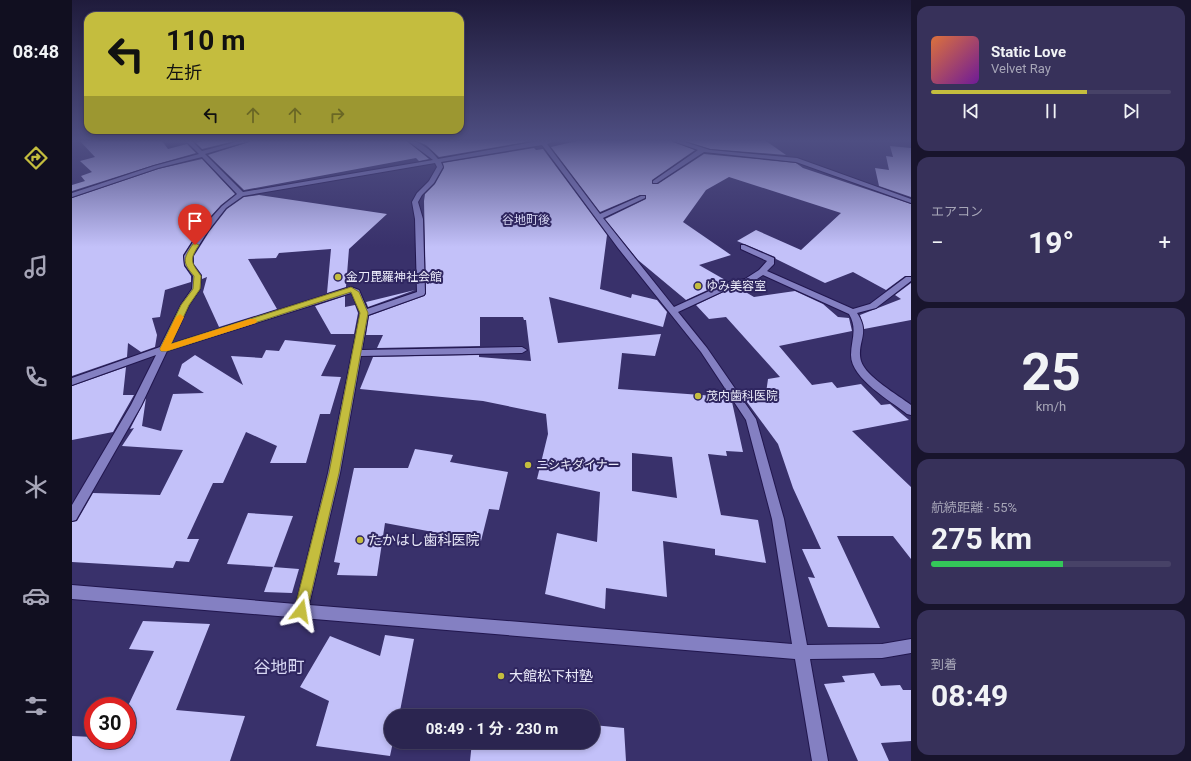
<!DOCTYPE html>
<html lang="ja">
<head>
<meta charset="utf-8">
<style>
  body { margin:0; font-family:Roboto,"Noto Sans JP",sans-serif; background:#37315a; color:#f1f3f6; height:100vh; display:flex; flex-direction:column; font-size:15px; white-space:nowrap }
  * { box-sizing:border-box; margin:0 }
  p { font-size:13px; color:#a6a5b7 }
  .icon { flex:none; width:22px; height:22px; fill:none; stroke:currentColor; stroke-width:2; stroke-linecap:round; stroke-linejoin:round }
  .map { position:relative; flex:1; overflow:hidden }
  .details { display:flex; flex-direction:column; gap:6px; padding:6px; background:#18142c; width:280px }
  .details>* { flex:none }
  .hud { position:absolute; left:12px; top:12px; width:380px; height:122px; border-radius:12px; box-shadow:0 2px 6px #0003,0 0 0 1px #474267; background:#c4bd3e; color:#111; overflow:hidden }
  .speed { position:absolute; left:12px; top:697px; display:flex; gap:8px; font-size:20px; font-weight:700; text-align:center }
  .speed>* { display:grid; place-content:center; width:52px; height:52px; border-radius:50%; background:#2b2550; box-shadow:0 2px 6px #0003,0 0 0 1px #474267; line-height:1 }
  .speed .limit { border:6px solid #d22; background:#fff; color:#111 }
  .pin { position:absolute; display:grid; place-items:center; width:34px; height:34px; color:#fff; margin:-41px -17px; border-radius:50% 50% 50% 0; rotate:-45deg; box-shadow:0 0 4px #0007 }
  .pin .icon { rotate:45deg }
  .me { position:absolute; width:44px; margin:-22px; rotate:14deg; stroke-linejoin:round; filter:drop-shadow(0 0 3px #0008) }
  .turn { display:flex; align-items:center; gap:14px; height:84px; padding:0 16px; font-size:18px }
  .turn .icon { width:52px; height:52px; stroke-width:2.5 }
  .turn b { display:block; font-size:28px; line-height:34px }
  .lanes { display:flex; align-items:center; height:38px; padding:0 16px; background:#0003; justify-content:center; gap:20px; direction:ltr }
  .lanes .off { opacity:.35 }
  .big { font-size:30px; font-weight:700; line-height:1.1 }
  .details .card { flex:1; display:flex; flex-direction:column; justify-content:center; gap:6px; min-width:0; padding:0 14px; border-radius:12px; background:#37315a }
  .details .dial { align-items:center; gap:0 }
  .dial b { font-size:52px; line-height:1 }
  .song { display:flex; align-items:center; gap:12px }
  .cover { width:48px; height:48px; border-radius:6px; background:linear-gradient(135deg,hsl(20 70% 55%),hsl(280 70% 35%)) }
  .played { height:4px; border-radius:2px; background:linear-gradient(90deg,#c4bd3e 65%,#474267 65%) }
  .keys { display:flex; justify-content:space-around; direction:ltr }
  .heat { display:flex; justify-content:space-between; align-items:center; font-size:22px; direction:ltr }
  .charge { height:6px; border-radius:3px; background:linear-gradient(90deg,#34c759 55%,#474267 0) }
  .trip { position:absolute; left:312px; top:709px; width:216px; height:40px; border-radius:20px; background:#2b2550; box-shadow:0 2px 6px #0003,0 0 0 1px #474267; font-weight:700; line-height:40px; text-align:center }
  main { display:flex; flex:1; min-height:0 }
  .tab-bar { display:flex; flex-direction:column; width:72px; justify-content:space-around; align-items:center; background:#110f20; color:#a6a5b7 }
  .tab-bar .icon { width:28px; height:28px }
  .tab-bar .on { color:#c4bd3e }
  .tab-bar b { font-size:18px; color:#f1f3f6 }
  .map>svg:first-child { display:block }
</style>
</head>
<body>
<main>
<nav class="tab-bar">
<b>08:48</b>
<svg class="icon on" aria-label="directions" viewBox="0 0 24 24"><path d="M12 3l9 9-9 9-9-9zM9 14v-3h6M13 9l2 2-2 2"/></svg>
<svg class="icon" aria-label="music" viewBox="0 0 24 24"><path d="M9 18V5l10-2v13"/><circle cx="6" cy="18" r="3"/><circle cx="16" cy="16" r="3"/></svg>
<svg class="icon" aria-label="phone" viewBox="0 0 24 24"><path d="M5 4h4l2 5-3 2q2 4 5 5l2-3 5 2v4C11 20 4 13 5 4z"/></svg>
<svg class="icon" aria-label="climate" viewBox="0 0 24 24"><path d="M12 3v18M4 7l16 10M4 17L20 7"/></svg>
<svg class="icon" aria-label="car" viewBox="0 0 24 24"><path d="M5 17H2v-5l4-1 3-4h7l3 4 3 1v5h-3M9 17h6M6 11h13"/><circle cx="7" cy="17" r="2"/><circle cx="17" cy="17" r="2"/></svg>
<svg class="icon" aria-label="filters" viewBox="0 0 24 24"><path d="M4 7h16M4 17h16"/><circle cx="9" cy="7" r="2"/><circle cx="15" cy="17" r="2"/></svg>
</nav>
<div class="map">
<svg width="839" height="761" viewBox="0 0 839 761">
  <rect width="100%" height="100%" fill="#39316b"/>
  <g fill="#c3c1f9" fill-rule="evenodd">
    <polygon points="8,141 90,141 96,149 115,144 124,153 82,165 0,191 0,185 13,181 9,176 20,172 8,161 23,157"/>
    <polygon points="131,141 163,141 130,149 124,143"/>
    <polygon points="178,141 335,141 357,159 347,161 344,158 172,190 136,155 177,142"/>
    <polygon points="344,141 453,141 454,142 367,157 354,145"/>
    <polygon points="505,141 600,141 623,150 580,180 580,183 581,184 586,184 632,154 724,163 731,168 839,204 839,276 833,276 814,290 781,272 753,283 704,259 703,257 665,241 684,230 729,250 769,213 657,177 634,190 611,222 659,255 627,265 655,281 614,300 566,260 533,219 574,199 574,195 568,195 528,212 479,147"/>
    <polygon points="613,141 694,141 714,155 638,149"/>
    <polygon points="818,146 839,148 839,197 807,186 803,168 817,170 814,156 821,157"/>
    <path d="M 462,148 L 464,150 L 471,149 L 535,235 L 528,289 L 559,298 L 560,294 L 585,300 L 595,312 L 591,327 L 477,297 L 486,343 L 589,334 L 583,356 L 550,353 L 546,389 L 657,397 L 660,402 L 671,452 L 654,451 L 655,456 L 636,454 L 649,515 L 686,520 L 694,563 L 643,555 L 643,549 L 591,541 L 595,597 L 534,588 L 533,609 L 473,594 L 485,533 L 525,542 L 528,492 L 465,479 L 476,434 L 474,414 L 411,401 L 288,389 L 301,357 L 407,355 L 407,357 L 459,361 L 454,320 L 452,320 L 451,317 L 408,317 L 408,346 L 305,348 L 311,335 L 294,335 L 297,316 L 352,296 L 354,294 L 352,201 L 353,194 L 363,184 L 372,168 L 371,163 ZM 560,453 L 600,457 L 605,498 L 560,491 Z"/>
    <polygon points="130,159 163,194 149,205 129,227 111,255 112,266 119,276 119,282 93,290 88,317 80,318 85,335 83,347 69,352 56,343 55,357 0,376 0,198 86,169"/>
    <polygon points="187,195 315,214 277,249 274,287 255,293 259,249 207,253 204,258 176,259 205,309 147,327 131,292 135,277 130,279 130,275 122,264 122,256 137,232 155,209 172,197"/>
    <polygon points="839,283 839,320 792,329 788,315 829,299 823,295"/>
    <polygon points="662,287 665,287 682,297 723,291 751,304 766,317 777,318 780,331 707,346 740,385 760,382 765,388 789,384 809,405 818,404 837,420 780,431 839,487 839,559 821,536 765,536 808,628 756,627 736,577 743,578 730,549 749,549 721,488 706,444 672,398 693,400 696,379 708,377 654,317 637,319 624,305"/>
    <polygon points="343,290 296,307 294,302"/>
    <polygon points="273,296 273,307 283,305 286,313 282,334 259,334 243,306"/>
    <polygon points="213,340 264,345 249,376 269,377 258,414 248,414 234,463 198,463 205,446 174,432 151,483 141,483 115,539 127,539 117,562 104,561 101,568 0,562 0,522 5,521 21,493 88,495 111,450 50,446 62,428 58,429 74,398 70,426 89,431 101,394 132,393 106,376 110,364 123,355 171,385 159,356 190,358 194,350 207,351"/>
    <polygon points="54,367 51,395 62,395 41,432 0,440 0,386"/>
    <polygon points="343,449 381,455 378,462 436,472 427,510 417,509 409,541 313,523 305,576 265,575 268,563 262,562 282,468 336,468"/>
    <polygon points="176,513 221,516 202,567 155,564"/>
    <polygon points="201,567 227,569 220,593 192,592"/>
    <polygon points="71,621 138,624 104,710 173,716 158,761 0,761 0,736 21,737 21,740 55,740 55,708 82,651 57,649"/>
    <polygon points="313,635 342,639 327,716 319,716 319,742 321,742 318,756 244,746 257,701 228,687 258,636 308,656"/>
    <polygon points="802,673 809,686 828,685 831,690 839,690 839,741 809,743 817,761 786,761 752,684 773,682 770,676"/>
    <polygon points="521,725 552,728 554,761 398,761 400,742 521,742"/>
  </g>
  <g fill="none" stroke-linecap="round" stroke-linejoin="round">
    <defs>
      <g id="minor">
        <path d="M 114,141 L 120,141 L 130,151 L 168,141 L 177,141 L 133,154 L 171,192 L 361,160 L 336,141 C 348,141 359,150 366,159 L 467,141 L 483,141 L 475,144 L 528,214 L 569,196 L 573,196 L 573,198 L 531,218 L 602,307 L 657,282 L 673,279 L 687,270 L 695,261 L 669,249 L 669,245 L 672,245 L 702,258 L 702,264 L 695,271 L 781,309 L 798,304 L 834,277 L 839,277 L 839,281 L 804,308 L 785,313 C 799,334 784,342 789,361 C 794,377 826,395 839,405 L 839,415 L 835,414 C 819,401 779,379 779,355 C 779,340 786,329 777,314 L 691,275 L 679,283 L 662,286 L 606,312 L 635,348 L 684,419 L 712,519 L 735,645 L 810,644 L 839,639 L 839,653 L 810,658 L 738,659 L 756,761 L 740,761 L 723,659 L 0,599 L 0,585 L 224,604 L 256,473 L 288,313 L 280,294 L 279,293 L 95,351 L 69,406 L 4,520 L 0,521 L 0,505 L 59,405 L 84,355 L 0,385 L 0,378 L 88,347 L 109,305 L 120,289 L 121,276 L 113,265 L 112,256 L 130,228 L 150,206 L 165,194 L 130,157 L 86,168 L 0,197 L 0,193 L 82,166 L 127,154 ZM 470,145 L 546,248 L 629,352 L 674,420 L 700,519 L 720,644 L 237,605 L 268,473 L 289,356 L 450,353 L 455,350 L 450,347 L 290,350 L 296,315 L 352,295 L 353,293 L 351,219 L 346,202 L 350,195 L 362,183 L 371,167 L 369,162 ZM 363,163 L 365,167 L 357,181 L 345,193 L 340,202 L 343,219 L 345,292 L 295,309 L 287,290 L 279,287 L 99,344 L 117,305 L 128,289 L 129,276 L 121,265 L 120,256 L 136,231 L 154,208 L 171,196 Z"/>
        <polygon points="601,141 609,141 638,150 725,158 839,199 839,203 724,162 632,152 585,183 581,183 581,181 626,150"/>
      </g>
    </defs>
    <use href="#minor" stroke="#21164e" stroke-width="2"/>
    <use href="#minor" fill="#8480c2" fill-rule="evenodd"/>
  </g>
  <linearGradient id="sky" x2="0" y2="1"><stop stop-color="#1f1b3b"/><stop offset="0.57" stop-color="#4e4e82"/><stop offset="1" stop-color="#4e4e82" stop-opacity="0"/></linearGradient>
  <rect width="839" height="247" fill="url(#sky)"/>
  <path fill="#c4bd3e" stroke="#7f7b28" d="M 123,243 L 127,245 C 117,260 119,262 129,276 L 128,289 L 117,305 L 99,344 L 279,287 L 287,292 L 296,313 L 267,473 L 235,611 L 233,616 L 229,618 L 224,616 L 222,611 L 257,473 L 288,313 L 279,292 L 95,351 L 89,351 L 88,349 L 109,305 L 121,289 L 122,276 C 110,262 111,259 121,244 Z"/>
  <polygon fill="#f59e0b" points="108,314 112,317 99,344 178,319 184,319 185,321 184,323 95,351 89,351 88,349 104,317"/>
  <g fill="#c4bd3e" stroke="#2f2660" stroke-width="1.5">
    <circle cx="266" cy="277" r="4"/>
    <circle cx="626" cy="286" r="4"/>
    <circle cx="626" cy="396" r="4"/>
    <circle cx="456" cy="465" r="4"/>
    <circle cx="288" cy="540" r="4"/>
    <circle cx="429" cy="676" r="4"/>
  </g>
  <g text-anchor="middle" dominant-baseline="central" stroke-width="4" stroke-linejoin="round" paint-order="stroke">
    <g font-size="12" fill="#d7d7f3" stroke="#2f2660">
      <text x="454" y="220">谷地町後</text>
    </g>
    <g font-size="12" fill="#ebebfa" stroke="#2f2660" text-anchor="start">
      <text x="274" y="277">金刀毘羅神社会館</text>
      <text x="634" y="286">ゆみ美容室</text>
      <text x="634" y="396">茂内歯科医院</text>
      <text x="464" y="465">ニシキダイナー</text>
    </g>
    <g font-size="14" fill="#ebebfa" stroke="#2f2660" text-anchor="start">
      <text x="296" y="540">たかはし歯科医院</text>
      <text x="437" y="676">大館松下村塾</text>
    </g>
    <g font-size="17" fill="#d7d7f3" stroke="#2f2660">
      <text x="207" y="667">谷地町</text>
    </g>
  </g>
</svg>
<div class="speed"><div class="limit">30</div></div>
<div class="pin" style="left:123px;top:245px;background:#d93025"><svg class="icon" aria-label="arrive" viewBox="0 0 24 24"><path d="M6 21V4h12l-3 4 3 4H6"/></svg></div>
<svg class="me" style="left:229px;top:611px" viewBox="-20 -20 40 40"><path d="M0-17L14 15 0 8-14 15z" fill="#c4bd3e" stroke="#fff" stroke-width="4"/></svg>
<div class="trip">08:49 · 1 分 · 230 m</div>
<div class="hud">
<div class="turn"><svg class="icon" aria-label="left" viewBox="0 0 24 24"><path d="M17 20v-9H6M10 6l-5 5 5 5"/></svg><div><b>110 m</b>左折</div></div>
<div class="lanes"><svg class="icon" aria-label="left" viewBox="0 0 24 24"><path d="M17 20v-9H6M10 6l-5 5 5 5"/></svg><svg class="icon off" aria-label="ahead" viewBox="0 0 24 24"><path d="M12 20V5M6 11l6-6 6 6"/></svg><svg class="icon off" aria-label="ahead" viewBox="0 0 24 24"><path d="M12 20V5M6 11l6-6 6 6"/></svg><svg class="icon off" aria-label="right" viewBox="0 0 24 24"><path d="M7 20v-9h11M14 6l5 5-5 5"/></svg></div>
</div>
</div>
<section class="details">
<div class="card">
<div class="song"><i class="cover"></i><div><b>Static Love</b><p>Velvet Ray</p></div></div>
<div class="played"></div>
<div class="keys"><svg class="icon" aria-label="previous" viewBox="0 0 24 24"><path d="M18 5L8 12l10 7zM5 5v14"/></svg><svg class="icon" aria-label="pause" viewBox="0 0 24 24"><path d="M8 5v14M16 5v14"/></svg><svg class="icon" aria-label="next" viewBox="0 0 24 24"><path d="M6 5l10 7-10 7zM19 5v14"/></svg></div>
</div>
<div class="card"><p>エアコン</p>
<div class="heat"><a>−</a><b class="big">19°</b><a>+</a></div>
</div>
<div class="card dial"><b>25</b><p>km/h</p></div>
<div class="card"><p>航続距離 · 55%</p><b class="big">275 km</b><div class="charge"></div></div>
<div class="card"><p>到着</p><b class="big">08:49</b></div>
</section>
</main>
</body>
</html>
